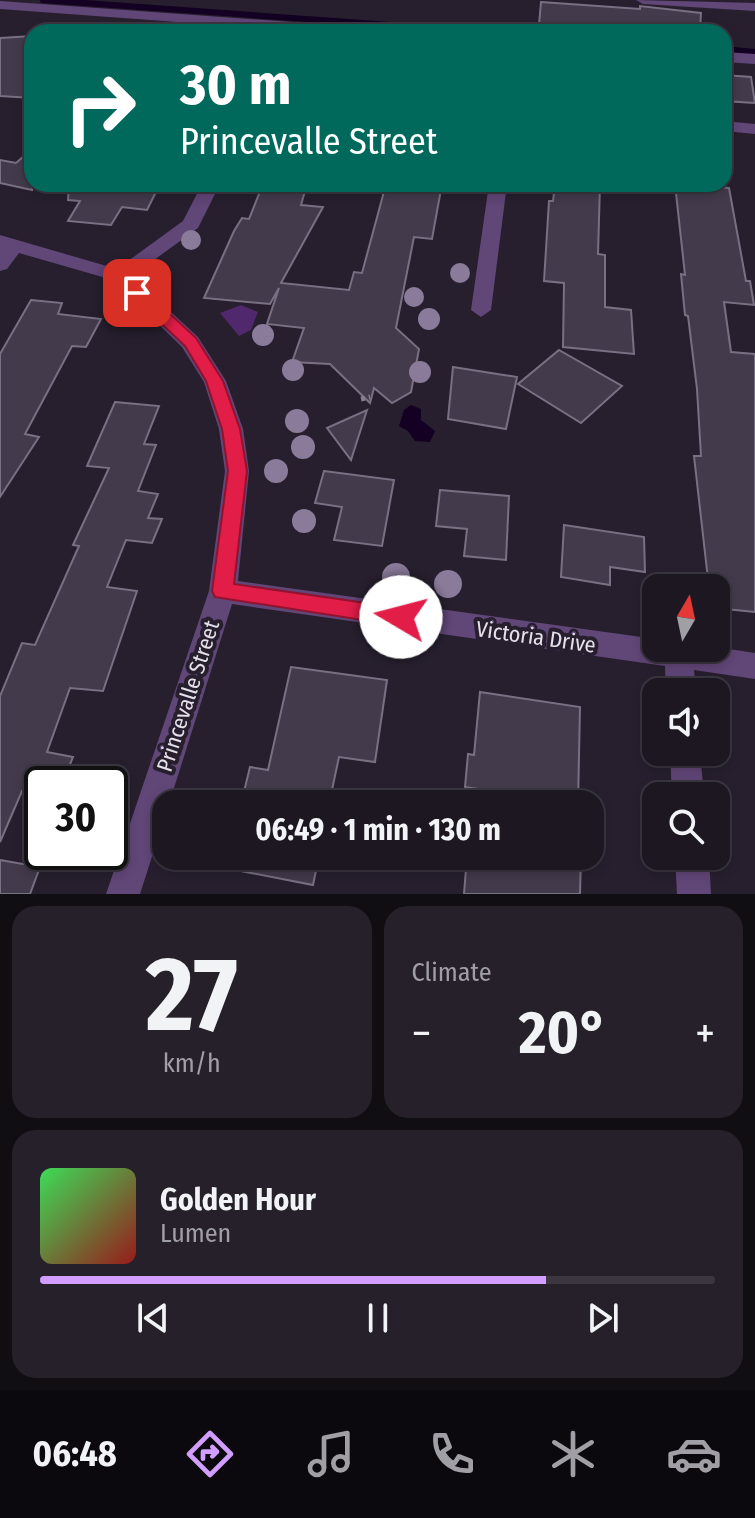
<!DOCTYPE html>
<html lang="en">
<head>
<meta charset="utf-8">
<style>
  body { margin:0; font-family:"Fira Sans Condensed",sans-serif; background:#25202a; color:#f1f3f6; height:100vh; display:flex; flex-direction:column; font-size:30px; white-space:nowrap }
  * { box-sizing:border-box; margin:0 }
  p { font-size:26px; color:#a09fa5 }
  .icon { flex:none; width:44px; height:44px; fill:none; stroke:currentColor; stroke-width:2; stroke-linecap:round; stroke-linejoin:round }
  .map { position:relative; height:894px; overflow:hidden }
  .panel { display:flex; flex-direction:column; gap:12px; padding:12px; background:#100d13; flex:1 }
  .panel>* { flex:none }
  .hud { position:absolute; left:24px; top:24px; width:708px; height:168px; border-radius:24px; box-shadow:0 4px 12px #0003,0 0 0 2px #3b3640; background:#00695c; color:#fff; overflow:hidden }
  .needle { width:52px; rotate:9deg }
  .buttons { position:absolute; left:642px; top:574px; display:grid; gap:16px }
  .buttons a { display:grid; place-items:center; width:88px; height:88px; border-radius:16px; background:#1d1722; box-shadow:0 4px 12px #0003,0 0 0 2px #3b3640; font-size:40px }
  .speed { position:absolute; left:24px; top:766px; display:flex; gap:16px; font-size:40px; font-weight:700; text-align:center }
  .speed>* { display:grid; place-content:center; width:104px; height:104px; border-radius:50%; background:#1d1722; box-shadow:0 4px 12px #0003,0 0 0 2px #3b3640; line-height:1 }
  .speed .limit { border:4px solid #111; border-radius:12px; background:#fff; color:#111 }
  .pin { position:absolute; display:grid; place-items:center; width:68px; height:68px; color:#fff; margin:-34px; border-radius:16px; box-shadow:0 4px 12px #0006 }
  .me { position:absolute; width:88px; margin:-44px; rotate:278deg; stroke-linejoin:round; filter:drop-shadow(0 0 6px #0008) }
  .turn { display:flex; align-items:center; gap:28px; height:168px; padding:0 24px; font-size:36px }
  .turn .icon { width:104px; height:104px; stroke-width:2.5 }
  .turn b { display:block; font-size:56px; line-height:68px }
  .big { font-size:60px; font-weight:700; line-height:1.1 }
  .panel .widget { flex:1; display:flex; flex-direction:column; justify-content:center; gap:12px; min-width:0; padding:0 28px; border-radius:24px; background:#25202a }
  .panel .dial { align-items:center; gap:0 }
  .dial b { font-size:104px; line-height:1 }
  .song { display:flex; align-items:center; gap:24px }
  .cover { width:96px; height:96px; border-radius:12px; background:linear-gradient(135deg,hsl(130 70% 55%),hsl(0 70% 35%)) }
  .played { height:8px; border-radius:4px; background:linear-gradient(90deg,#d19dfe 75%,#3b3640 75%) }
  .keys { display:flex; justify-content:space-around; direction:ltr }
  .heat { display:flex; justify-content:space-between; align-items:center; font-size:44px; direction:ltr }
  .panel .tiles { flex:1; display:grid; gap:12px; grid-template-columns:1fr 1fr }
  .widget:last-child { grid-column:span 2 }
  .trip { position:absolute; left:152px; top:790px; width:452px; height:80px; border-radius:24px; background:#1d1722; box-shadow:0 4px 12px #0003,0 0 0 2px #3b3640; font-weight:700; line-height:80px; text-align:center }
  .dock { display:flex; height:128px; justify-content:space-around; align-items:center; background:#0c090e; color:#a09fa5 }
  .dock .icon { width:56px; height:56px }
  .dock .active { color:#d19dfe }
  .dock b { font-size:36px; color:#f1f3f6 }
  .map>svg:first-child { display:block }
</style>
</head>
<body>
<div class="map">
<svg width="755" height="894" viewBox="0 0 755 894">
  <rect width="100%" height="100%" fill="#271f2e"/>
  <polygon fill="#50286e" points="241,305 258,312 251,330 239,336 220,313"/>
  <polygon fill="#130022" points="411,405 421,409 421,420 435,431 430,442 415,441 408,431 399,426 404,410"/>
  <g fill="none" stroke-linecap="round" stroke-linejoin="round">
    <g stroke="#130022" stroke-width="6">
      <polyline points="43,0 488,32"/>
      <polyline points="724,49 755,52"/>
    </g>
  </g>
  <g fill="#433a4b" stroke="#797083" stroke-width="2">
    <polygon points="541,2 640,9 640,6 701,13 700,32 617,32 539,25"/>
    <polygon points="32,36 32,98 0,96 0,38"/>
    <polygon points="724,75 751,77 755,103 724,101"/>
    <polygon points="32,149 32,190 0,183 0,160 16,163"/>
    <polygon points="69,184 160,184 147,210 122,207 111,225 68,221 80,201 68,200"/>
    <polygon points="263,184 307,184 301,205 323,207 281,283 349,290 354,272 362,273 386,184 442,184 432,239 414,237 396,328 419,349 411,392 392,403 374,388 370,403 330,364 292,362 304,328 267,324 279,288 270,304 204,298 234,231 242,218 249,219"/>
    <polygon points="555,184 600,184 598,254 605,255 605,307 631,310 634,354 563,347 564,283 544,281 549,201 553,201"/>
    <polygon points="675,184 729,188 746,281 750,281 754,305 724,302 731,352 755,354 755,612 716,608 716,588 709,588 694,456 701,456 697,389 688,316 685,315 681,274 685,275"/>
    <polygon points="31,300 62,303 58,314 101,319 86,347 72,346 25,434 39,437 0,497 0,354"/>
    <polygon points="559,350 622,386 581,423 518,384"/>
    <polygon points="453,367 517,377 506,429 448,419"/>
    <polygon points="115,402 159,406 144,444 156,445 138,491 158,494 148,518 162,519 152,543 126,540 107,587 137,591 103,691 70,688 47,752 73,757 62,784 42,784 42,795 22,791 0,842 0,696 22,643 35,645 79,546 73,545 109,468 87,466"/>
    <polygon points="367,410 351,460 327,428"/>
    <polygon points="324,471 394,480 382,546 334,540 342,507 315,503"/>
    <polygon points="440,490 509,496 506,560 464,556 467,529 436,526"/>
    <polygon points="564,525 644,537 645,572 610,567 610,585 561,577"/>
    <polygon points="291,667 387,680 375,762 339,757 329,804 241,804 250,767 268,770"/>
    <polygon points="480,692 580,707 578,804 465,787 468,754 474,755"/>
    <polygon points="226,856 319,856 313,885 225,868"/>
    <polygon points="467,856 581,856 580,894 464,894"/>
    <polygon points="0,860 40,867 30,894 0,894"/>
  </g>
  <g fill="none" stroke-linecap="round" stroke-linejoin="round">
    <polyline stroke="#88818e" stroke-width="5" stroke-dasharray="4 4" stroke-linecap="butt" points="361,399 370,397"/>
    <g fill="#614678" fill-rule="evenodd">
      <polygon points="636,0 755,3 755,11 643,4"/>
      <polygon points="0,1 376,28 383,32 316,32 0,9"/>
      <polygon points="724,52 755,54 755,64 724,62"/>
      <polygon points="724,121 755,124 755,134 724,131"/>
      <polygon points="202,184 220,184 198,228 132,276 198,337 226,381 243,429 249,471 238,581 656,639 656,648 716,647 755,653 755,679 694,670 696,692 666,692 665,666 232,604 169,804 166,804 166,813 140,894 106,894 209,591 225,471 219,429 204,382 182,347 113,280 19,253 7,269 0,271 0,235 117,269 183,221"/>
      <polygon points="489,184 507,184 491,310 481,317 471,310"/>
      <polygon points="670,752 700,752 704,796 672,796"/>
      <polygon points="675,856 709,856 711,894 677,894"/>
    </g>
  </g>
  <g fill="#8b7b9a">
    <circle cx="191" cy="240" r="10"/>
    <circle cx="460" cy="273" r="10"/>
    <circle cx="414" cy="297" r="10"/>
    <circle cx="429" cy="319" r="11"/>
    <circle cx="263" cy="335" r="11"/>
    <circle cx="293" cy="370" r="11"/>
    <circle cx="420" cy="372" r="11"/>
    <circle cx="297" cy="421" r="12"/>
    <circle cx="303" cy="447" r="12"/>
    <circle cx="276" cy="471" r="12"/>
    <circle cx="304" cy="521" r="12"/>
    <circle cx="396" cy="577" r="14"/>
    <circle cx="448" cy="584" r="14"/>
  </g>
  <polygon fill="#e11d48" stroke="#92132f" stroke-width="2" points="137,288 143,289 196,338 223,381 240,429 247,471 234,584 401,608 408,610 411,617 408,623 401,626 215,597 212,591 228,471 222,429 206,381 185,346 132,296 132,289"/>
  <g text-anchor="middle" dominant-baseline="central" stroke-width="8" stroke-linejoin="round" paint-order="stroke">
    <g font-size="22" fill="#e6e0eb" stroke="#271f2e">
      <text transform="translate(536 637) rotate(8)">Victoria Drive</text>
      <text transform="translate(188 696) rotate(-72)">Princevalle Street</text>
    </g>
  </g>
</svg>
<div class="buttons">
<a><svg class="needle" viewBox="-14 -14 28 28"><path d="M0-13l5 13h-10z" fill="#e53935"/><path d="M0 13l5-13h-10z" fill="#a09fa5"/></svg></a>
<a><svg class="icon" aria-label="sound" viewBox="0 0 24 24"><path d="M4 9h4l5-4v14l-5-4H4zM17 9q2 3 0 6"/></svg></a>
<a><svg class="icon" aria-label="search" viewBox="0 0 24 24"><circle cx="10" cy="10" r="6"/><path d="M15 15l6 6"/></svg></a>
</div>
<div class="speed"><div class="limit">30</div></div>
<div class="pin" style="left:137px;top:293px;background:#d93025"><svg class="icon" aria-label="arrive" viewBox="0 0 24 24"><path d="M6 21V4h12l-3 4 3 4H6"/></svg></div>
<svg class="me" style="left:401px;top:617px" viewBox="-20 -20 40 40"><circle r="19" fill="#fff"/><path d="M0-13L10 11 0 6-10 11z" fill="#e11d48"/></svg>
<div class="trip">06:49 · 1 min · 130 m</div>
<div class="hud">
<div class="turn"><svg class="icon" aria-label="right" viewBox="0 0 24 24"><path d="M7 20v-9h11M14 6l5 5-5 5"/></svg><div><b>30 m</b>Princevalle Street</div></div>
</div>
</div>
<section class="panel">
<div class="tiles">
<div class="widget dial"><b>27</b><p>km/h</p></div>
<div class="widget"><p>Climate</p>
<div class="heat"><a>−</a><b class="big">20°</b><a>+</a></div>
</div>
<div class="widget">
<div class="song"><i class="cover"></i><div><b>Golden Hour</b><p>Lumen</p></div></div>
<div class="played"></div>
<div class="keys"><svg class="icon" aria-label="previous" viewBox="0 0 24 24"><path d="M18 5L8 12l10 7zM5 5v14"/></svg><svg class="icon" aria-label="pause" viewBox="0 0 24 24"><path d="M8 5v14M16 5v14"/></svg><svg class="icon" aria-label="next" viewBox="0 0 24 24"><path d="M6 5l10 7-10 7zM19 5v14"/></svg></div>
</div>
</div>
</section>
<nav class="dock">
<b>06:48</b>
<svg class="icon active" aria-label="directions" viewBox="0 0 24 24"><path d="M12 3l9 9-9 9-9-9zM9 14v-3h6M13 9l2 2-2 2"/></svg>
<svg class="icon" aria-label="music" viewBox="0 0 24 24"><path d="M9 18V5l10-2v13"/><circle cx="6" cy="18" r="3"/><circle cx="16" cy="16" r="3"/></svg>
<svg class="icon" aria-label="phone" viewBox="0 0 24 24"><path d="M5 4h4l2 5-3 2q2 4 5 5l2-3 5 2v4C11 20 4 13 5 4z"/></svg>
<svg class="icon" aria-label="climate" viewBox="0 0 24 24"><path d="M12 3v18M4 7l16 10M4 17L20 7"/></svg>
<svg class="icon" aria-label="car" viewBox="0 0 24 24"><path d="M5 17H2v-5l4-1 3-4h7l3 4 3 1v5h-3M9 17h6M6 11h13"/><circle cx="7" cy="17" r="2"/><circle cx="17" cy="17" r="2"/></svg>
</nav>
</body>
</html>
